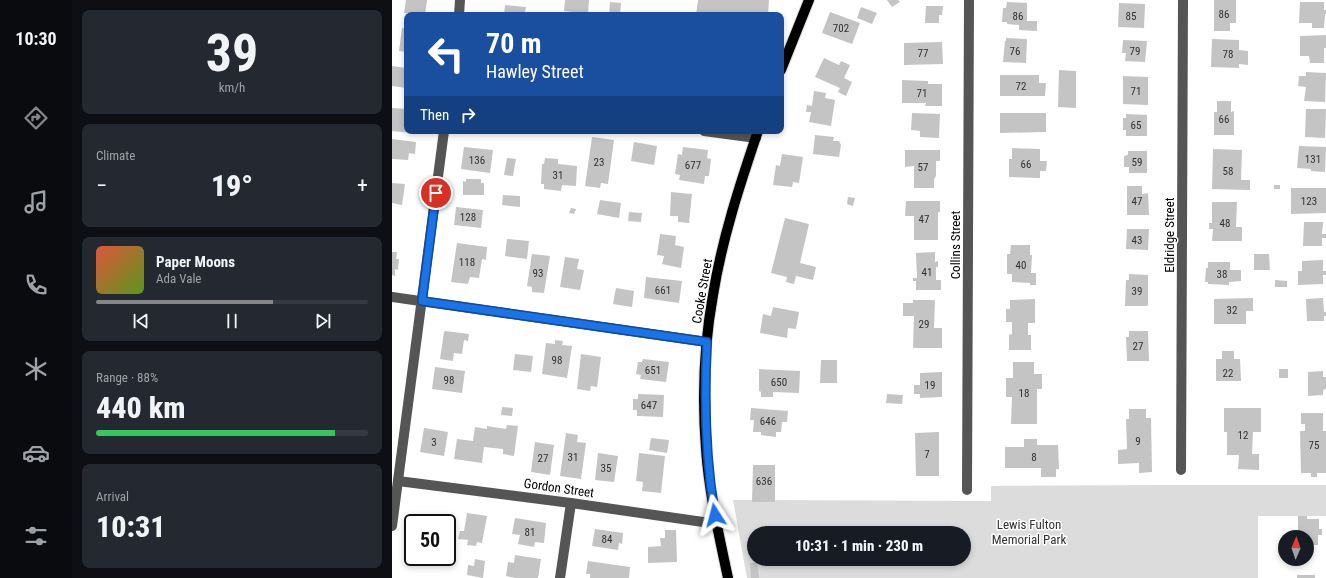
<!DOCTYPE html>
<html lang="en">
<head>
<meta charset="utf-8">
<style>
  body { margin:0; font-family:"Roboto Condensed",sans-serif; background:#242831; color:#f1f3f6; height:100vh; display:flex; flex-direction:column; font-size:15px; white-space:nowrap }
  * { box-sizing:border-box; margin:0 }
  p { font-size:13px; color:#9ea1a6 }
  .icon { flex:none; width:22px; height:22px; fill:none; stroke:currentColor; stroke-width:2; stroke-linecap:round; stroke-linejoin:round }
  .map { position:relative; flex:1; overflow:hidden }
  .panel { display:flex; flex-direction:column; gap:10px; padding:10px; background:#0d0f14; width:320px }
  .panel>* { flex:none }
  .guide { position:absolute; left:12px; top:12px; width:380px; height:122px; border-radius:8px; box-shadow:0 2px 6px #0003; background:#1a4fa0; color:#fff; overflow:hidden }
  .needle { width:26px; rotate:2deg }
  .buttons { position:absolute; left:886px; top:530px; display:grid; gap:8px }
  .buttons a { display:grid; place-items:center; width:36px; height:36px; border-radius:50%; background:#171b24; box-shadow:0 2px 6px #0003; font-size:20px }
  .speed { position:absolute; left:12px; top:514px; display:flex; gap:8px; font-size:20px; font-weight:700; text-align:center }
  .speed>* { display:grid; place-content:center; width:52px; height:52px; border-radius:50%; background:#171b24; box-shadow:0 2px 6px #0003; line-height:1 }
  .speed .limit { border:2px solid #111; border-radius:6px; background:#fff; color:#111 }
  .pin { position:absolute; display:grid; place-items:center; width:34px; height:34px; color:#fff; margin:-17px; border:2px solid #fff; border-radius:50%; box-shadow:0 1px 4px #0007 }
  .me { position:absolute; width:44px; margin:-22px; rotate:351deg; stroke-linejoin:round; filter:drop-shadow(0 0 3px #0008) }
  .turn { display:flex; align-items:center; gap:14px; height:84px; padding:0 16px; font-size:18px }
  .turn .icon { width:52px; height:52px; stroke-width:2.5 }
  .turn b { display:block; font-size:28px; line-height:34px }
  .then { display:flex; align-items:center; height:38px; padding:0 16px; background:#0003; gap:8px; font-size:15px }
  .big { font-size:30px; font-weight:800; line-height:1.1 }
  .panel .widget { flex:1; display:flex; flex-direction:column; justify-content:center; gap:6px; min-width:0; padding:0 14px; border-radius:8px; background:#242831 }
  .panel .dial { align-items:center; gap:0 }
  .dial b { font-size:52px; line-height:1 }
  .song { display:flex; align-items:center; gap:12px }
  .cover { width:48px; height:48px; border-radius:6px; background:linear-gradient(135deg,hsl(10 70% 55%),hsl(90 70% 35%)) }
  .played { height:4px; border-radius:2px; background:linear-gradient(90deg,#858687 65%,#363941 65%) }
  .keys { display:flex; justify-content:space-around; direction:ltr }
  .heat { display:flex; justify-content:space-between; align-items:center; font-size:22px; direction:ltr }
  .charge { height:6px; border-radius:3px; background:linear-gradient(90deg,#34c759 88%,#363941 0) }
  .trip { position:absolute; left:355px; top:526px; width:224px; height:40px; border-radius:20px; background:#171b24; box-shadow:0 2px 6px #0003; font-weight:800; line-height:40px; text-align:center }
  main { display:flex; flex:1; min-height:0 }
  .dock { display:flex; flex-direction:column; width:72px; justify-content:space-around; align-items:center; background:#090b0e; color:#9ea1a6 }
  .dock .icon { width:28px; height:28px }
  .dock .selected { color:#858687 }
  .dock b { font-size:18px; color:#f1f3f6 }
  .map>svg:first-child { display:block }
</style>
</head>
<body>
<main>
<nav class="dock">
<b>10:30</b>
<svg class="icon selected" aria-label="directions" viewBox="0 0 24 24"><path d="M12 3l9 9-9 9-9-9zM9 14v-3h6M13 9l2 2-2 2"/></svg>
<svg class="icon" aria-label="music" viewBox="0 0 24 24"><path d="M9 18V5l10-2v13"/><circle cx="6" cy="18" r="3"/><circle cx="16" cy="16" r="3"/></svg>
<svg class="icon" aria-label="phone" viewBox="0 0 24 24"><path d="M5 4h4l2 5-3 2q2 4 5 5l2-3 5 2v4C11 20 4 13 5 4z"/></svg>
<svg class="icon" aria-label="climate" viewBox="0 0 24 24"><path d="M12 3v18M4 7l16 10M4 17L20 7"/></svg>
<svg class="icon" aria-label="car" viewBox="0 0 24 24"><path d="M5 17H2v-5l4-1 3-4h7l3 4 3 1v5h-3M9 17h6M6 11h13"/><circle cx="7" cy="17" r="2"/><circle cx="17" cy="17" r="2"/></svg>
<svg class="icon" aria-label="filters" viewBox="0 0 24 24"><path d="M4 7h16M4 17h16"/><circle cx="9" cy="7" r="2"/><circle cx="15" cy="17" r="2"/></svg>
</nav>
<section class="panel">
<div class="widget dial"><b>39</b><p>km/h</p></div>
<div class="widget"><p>Climate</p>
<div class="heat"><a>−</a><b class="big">19°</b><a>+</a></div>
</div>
<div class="widget">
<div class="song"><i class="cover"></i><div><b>Paper Moons</b><p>Ada Vale</p></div></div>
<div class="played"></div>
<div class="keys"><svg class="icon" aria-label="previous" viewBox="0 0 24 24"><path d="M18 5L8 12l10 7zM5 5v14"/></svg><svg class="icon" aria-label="pause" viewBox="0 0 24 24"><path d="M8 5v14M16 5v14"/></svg><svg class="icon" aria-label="next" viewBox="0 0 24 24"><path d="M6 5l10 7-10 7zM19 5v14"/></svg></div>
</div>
<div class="widget"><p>Range · 88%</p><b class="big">440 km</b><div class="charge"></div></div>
<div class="widget"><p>Arrival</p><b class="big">10:31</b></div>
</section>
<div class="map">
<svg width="934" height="578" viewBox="0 0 934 578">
  <rect width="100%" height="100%" fill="#fff"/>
  <path fill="#dcdcdc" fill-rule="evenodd" d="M 777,485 L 934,485 L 934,516 L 866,516 L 866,578 L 355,578 L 341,500 L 599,501 L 599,486 ZM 362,533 L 572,533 L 572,559 L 362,559 Z"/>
  <g fill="#c4c4c4">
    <polygon points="14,0 35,0 33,15 16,15 16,13 12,13"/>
    <polygon points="173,0 197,0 196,14 172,11"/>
    <polygon points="306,0 377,0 376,15 304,15"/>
    <polygon points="495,0 506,0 508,2 500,7"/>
    <polygon points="822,0 844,0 844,23 838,23 838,31 822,31"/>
    <polygon points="218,2 229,3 228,15 217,15"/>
    <polygon points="615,2 635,3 635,21 645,21 645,31 627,30 627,25 615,24 615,22 610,22 611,8 614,8"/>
    <polygon points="908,2 932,2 932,10 934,10 934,14 933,14 932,28 920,28 920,23 907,23"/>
    <polygon points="727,3 753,4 752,28 726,27"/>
    <polygon points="113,5 134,7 133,12 143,13 143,15 112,15"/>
    <polygon points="534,6 551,6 550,15 547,15 547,23 533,23"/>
    <polygon points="469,7 485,13 480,24 465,18"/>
    <polygon points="438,12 468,23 460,44 430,33"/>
    <polygon points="10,28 15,29 15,52 7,51"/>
    <polygon points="934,35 934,48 932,48 932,63 918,63 917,56 908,56 908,36"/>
    <polygon points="614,38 635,39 634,63 611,62 613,41 614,41"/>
    <polygon points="820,39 847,40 847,50 856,51 856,65 847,64 847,68 819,67"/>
    <polygon points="731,40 755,41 753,62 733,61 734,53 730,53"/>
    <polygon points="550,42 551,64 512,65 512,43"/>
    <polygon points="432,58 447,65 449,61 458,65 452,78 460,82 454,96 446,92 448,88 423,77"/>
    <polygon points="0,66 15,68 15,88 0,86"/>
    <polygon points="667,70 684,71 684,108 666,107"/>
    <polygon points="914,72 934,73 933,102 912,101 914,87 906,86 907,76 914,76"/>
    <polygon points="608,75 647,75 647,83 654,83 653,96 608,96"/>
    <polygon points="731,76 756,77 756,105 731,104"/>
    <polygon points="510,80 536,81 536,84 550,84 550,106 533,106 534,103 510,103"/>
    <polygon points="422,91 434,93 433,98 443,100 439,126 417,122 419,112 414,112 415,105 420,106"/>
    <polygon points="825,101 839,101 839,112 842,111 842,135 822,135 822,112 825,112"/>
    <polygon points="0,108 15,109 15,131 20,131 20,133 0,131"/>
    <polygon points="914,109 934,109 933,138 913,137"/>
    <polygon points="520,113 548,114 547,138 528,137 528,131 519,130"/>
    <polygon points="608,113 654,113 654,132 608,133"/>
    <polygon points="734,114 755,115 755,136 734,136 734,130 731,130 731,118 734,118"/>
    <polygon points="423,135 442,137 441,141 447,141 449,145 447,157 421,154"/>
    <polygon points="200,137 222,140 216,184 209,183 208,188 193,186"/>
    <polygon points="0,139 24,142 23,154 17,153 16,160 0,159"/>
    <polygon points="242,142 265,146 262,165 239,161"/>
    <polygon points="907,146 934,147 933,172 919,171 919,169 905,168"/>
    <polygon points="72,147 101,150 98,173 69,169"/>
    <polygon points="291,147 316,150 315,158 319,159 317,176 313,176 312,184 287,180 288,175 283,174 286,154 290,155"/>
    <polygon points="620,148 648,149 648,161 655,161 654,171 648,171 648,178 617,177 617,159 620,159"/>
    <polygon points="821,149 850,150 849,180 858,180 858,190 820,189"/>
    <polygon points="513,150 548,150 548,161 544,161 544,176 542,179 542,188 522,188 522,166 513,167"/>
    <polygon points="736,151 755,151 755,173 737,173 737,167 732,167 732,156 736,155"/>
    <polygon points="390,154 411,157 407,183 401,182 400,187 381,185 384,165 388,166"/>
    <polygon points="115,158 124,159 121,176 112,175"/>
    <polygon points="153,158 166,159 166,164 185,166 184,186 170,185 169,191 152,189 152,184 149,184 150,164 152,164"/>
    <polygon points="74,179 89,179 89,183 92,183 92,195 71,195 71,181 74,182"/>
    <polygon points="0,183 13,184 10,205 0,203"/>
    <rect x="882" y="185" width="6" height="4"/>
    <polygon points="735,186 750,186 750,194 756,193 757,215 735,215"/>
    <polygon points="899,188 934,188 934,213 899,214"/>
    <polygon points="279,192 300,194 297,223 286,222 286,216 278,216"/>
    <polygon points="111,195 128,196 128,207 110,205"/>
    <polygon points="456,197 463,198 461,206 455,204"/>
    <polygon points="208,200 229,203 227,218 205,214"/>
    <polygon points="514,201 548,201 548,212 546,212 546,240 522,240 522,216 513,216"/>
    <polygon points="820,202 845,202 844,227 850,227 850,241 820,241 821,229 817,229 817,223 820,223"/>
    <polygon points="64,207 91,210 89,228 62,225"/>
    <polygon points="179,208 184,209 182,214 177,213"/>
    <polygon points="237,212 250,213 249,222 236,221"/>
    <polygon points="393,218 417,224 408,263 424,267 421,280 404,276 402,284 394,282 395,277 379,273"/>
    <polygon points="912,222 931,222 930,234 934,234 934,238 930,238 930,246 911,246"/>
    <polygon points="735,229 757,229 756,250 734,249"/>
    <polygon points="268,234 284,236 283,245 292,247 289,268 270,264 272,256 265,255"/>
    <polygon points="115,239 137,241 135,259 113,256"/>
    <polygon points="65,243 95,247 94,260 90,259 87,278 78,277 76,284 59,282"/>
    <polygon points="619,245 638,245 638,255 640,255 639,273 644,273 644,285 638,285 638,283 620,282 620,274 615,274 615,254 618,254"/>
    <polygon points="0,252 5,252 4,259 7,259 6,270 3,269 3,276 0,275"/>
    <polygon points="543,252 543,262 546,261 546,267 544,267 544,280 549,280 549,290 524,290 524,281 521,281 521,278 525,278 524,253"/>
    <polygon points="140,254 158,256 152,293 140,292 140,287 135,286"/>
    <polygon points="862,254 877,254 878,270 862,270"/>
    <polygon points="173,257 187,259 185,269 192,270 188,290 168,287"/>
    <polygon points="931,260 931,271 934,271 934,275 931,275 931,284 906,285 906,271 910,271 910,261"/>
    <polygon points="816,262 838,262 838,270 849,270 849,281 837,282 837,285 816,284 816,282 813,282 814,268 816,268"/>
    <polygon points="737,274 756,275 756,305 755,306 733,306 734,280 737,280"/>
    <polygon points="254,277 290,281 287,303 252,298"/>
    <polygon points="883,280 895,281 895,287 883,287"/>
    <polygon points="224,288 242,291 240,307 221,304"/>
    <polygon points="861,298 861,311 854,311 854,324 822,324 822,299"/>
    <polygon points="931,298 932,312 934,312 934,316 932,316 932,321 915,321 914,299"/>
    <polygon points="643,299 643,323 636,323 636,335 639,335 639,350 617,350 617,335 620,334 620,322 614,322 614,309 618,309 618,300"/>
    <polygon points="521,300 543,300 542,328 550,328 550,348 521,348 522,316 511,316 511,303 521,303"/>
    <polygon points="381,307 407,312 404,329 396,328 395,338 368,333 371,314 379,316"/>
    <polygon points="53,331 77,334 76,341 72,340 70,354 62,353 61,361 48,359 52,332"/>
    <polygon points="737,331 756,331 757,361 735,361 734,337 737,337"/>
    <polygon points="163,340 171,341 170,345 180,346 175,378 150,374 154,343 163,344"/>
    <polygon points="830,351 842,351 842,359 848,359 849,381 824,381 824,359 830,359"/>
    <polygon points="123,354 141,356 139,372 121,370"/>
    <polygon points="189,354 209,357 205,387 199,386 198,391 185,389"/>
    <polygon points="251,359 277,362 274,382 248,379 249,375 244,374 246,362 250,362"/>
    <polygon points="429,360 445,360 445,383 428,383"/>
    <polygon points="621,362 642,362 642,374 650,374 650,389 645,389 645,424 619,424 620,397 614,397 614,378 621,378"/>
    <polygon points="43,367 73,371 70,393 40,389"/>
    <polygon points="367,369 408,371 407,393 381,392 381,397 369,397 369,392 367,391"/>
    <rect x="887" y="369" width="9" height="9"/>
    <polygon points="931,371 931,377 934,377 934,389 931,390 931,395 916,396 916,372"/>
    <polygon points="550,372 550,397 528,398 528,394 522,394 522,385 528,385 528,373"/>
    <polygon points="246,394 272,395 271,417 245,416 245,410 241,410 241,399 246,399"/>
    <polygon points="495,394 511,395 510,404 494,403"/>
    <polygon points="110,407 121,408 120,416 109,415"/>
    <polygon points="359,408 396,411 395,422 390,422 389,432 384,432 384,437 369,435 369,432 361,432 362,420 358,420"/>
    <polygon points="832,408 869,408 869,432 861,432 860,454 867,454 867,470 846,469 847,455 835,455 835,432 832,432"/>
    <polygon points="737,409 754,409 754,418 759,418 760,472 747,473 747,463 726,464 726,450 735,449 734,419 737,419"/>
    <polygon points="909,413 931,413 931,431 934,431 934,473 925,473 925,477 919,477 919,473 909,473 908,431 913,431 913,424 909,424"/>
    <polygon points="115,425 126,426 122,456 111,454 111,449 92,447 90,463 62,459 65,439 81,441 83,427 95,429 95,426 114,429"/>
    <polygon points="32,428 56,432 52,456 28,452"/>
    <polygon points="547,432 547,476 524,476 523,433"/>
    <polygon points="174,433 186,435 185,442 194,443 189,479 168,476"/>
    <polygon points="259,438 277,440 275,453 257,450"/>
    <polygon points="632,439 645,439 645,445 666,445 667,469 664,469 664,477 649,477 649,468 613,468 613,447 632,447"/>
    <polygon points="143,442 162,445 158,475 139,472"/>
    <polygon points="206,453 226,456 222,482 203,480"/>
    <polygon points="247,453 273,456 269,493 250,491 251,482 244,481"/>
    <polygon points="361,465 383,465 383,502 360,502"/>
    <polygon points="75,513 95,516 90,543 85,542 84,546 75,545 76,540 66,539 68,531 72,531"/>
    <polygon points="906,516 915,516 915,519 927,519 927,529 930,529 930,535 926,535 926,545 915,545 915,537 899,537 899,532 906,531"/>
    <polygon points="123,518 154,523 152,543 143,542 142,547 126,544 128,535 120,534"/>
    <polygon points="203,529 231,533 230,544 227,543 226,550 200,546"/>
    <polygon points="273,530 284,530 285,562 256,563 256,547 269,546 268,538 273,538"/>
    <polygon points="123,555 149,559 146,578 124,578 114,576 116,562 122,563"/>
    <polygon points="83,559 93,561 91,578 75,575 76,565 82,566"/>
    <polygon points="196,561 238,567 237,578 198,578 198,574 194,574"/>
    <polygon points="365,562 367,578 359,578 358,563"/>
    <rect x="905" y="575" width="18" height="3"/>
  </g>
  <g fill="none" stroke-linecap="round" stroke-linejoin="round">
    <defs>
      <g id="major">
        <polyline points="389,70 417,0"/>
        <path d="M 336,578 C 327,535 317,493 314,449 C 310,398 312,345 321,295 C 330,239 348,184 366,131"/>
      </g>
    </defs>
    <use href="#major" stroke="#dbdbdb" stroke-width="12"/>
    <g stroke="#555" stroke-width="10">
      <polyline points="67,15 68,0"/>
      <polyline points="312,131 364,138"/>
      <polyline points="0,297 315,342"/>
      <polyline points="789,470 791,0"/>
      <polyline points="6,481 179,503 325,524"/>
      <polyline points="575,490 577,0"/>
      <polyline points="0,526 52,131"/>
      <polyline points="168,578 179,503"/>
    </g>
    <use href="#major" stroke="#000" stroke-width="10"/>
  </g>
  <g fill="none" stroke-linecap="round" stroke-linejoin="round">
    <defs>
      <path id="route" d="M 44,193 L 30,301 L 315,342 C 312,401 313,457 323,515"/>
    </defs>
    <use href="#route" stroke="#114b97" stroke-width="10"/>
    <use href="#route" stroke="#1a73e8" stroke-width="7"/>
  </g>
  <g text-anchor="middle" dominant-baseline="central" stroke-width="3" stroke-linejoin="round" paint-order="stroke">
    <g font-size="11" fill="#313131">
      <text x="832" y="14">86</text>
      <text x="626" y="16">86</text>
      <text x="739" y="16">85</text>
      <text x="449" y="28">702</text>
      <text x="623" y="51">76</text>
      <text x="743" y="51">79</text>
      <text x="531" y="53">77</text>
      <text x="836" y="54">78</text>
      <text x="629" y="86">72</text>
      <text x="744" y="91">71</text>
      <text x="530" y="93">71</text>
      <text x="832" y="119">66</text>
      <text x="744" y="125">65</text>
      <text x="921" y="159">131</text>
      <text x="85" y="160">136</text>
      <text x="207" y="162">23</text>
      <text x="745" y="162">59</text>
      <text x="634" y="164">66</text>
      <text x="301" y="165">677</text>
      <text x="531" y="167">57</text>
      <text x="836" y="171">58</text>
      <text x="166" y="175">31</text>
      <text x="745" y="201">47</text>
      <text x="917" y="201">123</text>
      <text x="76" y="217">128</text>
      <text x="532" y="219">47</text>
      <text x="833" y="223">48</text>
      <text x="745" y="240">43</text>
      <text x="75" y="262">118</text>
      <text x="629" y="265">40</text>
      <text x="535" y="272">41</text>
      <text x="146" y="273">93</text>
      <text x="830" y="274">38</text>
      <text x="271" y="290">661</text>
      <text x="745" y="291">39</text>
      <text x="840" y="310">32</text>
      <text x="532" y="324">29</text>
      <text x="746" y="346">27</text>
      <text x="165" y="360">98</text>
      <text x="261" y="370">651</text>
      <text x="836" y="373">22</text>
      <text x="57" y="380">98</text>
      <text x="387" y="382">650</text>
      <text x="538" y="385">19</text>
      <text x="632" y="393">18</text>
      <text x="257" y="405">647</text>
      <text x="376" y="421">646</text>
      <text x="851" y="435">12</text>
      <text x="746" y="441">9</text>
      <text x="42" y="442">3</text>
      <text x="922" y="445">75</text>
      <text x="535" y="454">7</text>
      <text x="181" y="457">31</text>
      <text x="642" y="457">8</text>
      <text x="151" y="458">27</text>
      <text x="214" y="468">35</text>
      <text x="372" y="481">636</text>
      <text x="138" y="532">81</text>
      <text x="215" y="539">84</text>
    </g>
    <g font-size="13" fill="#000" stroke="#fff">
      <text transform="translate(777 235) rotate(-90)">Eldridge Street</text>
      <text transform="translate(563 245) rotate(-90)">Collins Street</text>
      <text transform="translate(310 291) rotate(-80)">Cooke Street</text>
      <text transform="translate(167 488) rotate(8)">Gordon Street</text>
    </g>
    <g font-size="13" fill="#333" stroke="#fff">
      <text x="637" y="524">Lewis Fulton<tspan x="637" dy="15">Memorial Park</tspan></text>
    </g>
  </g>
</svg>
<div class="buttons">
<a><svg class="needle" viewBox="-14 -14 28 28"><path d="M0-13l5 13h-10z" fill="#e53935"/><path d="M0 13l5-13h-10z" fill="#9ea1a6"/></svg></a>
</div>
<div class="speed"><div class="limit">50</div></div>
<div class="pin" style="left:44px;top:193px;background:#d93025"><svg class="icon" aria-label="arrive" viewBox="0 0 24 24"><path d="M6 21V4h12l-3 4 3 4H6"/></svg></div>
<svg class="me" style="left:323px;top:515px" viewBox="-20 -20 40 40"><path d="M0-17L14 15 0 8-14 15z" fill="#1a73e8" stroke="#fff" stroke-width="4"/></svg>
<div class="trip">10:31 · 1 min · 230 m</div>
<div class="guide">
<div class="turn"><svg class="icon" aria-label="left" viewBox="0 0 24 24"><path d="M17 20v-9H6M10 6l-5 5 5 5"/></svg><div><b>70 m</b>Hawley Street</div></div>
<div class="then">Then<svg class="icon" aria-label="right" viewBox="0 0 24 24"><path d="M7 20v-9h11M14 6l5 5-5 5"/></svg></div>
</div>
</div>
</main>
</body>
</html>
